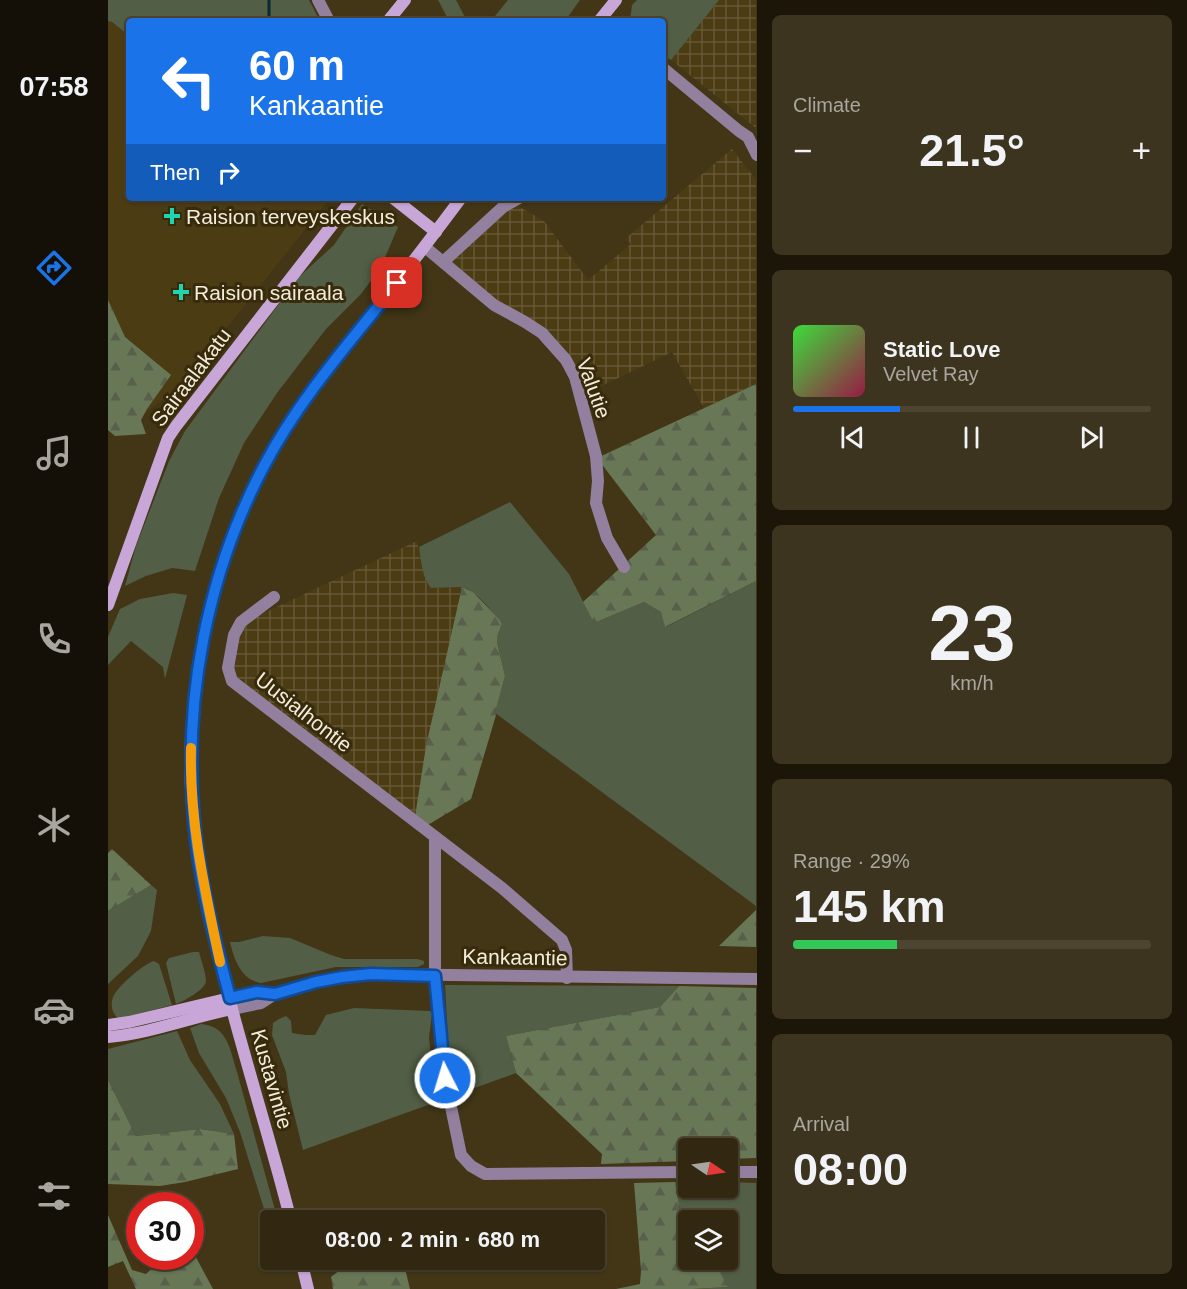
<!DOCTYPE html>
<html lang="en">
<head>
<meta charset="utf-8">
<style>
  body { margin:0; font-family:Arial,sans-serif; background:#3d341f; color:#f1f3f6; height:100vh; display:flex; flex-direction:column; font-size:22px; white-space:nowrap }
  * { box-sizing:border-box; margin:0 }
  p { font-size:20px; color:#a8a69f }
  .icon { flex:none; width:33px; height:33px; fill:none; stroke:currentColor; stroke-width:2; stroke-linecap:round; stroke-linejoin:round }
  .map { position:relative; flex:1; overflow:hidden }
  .details { display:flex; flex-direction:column; gap:15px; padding:15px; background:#1c1609; width:430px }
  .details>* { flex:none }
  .guide { position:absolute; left:18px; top:18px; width:540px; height:183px; border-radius:6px; box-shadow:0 2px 4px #0004,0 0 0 2px #4d4431; background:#1a73e8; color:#fff; overflow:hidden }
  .needle { width:39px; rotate:103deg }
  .fabs { position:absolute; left:570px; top:1138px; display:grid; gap:12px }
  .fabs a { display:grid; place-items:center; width:60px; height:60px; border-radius:6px; background:#322811; box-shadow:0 2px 4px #0004,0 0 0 2px #4d4431; font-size:30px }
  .speed { position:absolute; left:18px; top:1192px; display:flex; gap:12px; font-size:30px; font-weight:700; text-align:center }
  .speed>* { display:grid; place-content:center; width:78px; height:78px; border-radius:50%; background:#322811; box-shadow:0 2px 4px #0004,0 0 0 2px #4d4431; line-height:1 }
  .speed .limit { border:9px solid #d22; background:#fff; color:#111 }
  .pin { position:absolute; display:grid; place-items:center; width:51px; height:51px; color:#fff; margin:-26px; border-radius:12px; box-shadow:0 3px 9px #0006 }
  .me { position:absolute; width:66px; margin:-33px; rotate:355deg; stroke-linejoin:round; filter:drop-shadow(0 0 4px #0008) }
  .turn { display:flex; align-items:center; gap:21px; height:126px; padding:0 24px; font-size:27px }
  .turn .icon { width:78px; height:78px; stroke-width:2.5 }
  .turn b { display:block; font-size:42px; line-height:51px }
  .then { display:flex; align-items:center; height:57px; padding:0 24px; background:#0003; gap:12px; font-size:22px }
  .big { font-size:45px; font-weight:600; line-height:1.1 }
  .details .tile { flex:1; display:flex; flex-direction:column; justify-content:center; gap:9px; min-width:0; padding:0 21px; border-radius:9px; background:#3d341f }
  .details .dial { align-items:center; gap:0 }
  .dial b { font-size:78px; line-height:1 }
  .song { display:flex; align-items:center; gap:18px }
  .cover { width:72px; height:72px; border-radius:9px; background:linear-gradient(135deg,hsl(120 70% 55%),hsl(340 70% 35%)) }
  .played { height:6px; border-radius:3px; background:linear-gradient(90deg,#1a73e8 30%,#4d4431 30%) }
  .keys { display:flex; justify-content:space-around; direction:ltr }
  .heat { display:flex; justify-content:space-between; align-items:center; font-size:33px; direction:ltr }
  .charge { height:9px; border-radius:4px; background:linear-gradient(90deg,#34c759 29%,#4d4431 0) }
  .trip { position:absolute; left:152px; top:1210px; width:345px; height:60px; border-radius:6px; background:#322811; box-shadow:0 2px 4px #0004,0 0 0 2px #4d4431; font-weight:600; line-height:60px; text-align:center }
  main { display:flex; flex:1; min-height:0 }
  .menu { display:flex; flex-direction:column; width:108px; justify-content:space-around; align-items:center; background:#141007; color:#a8a69f }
  .menu .icon { width:42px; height:42px }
  .menu .current { color:#1a73e8 }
  .menu b { font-size:27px; color:#f1f3f6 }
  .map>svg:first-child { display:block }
</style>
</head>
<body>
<main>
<nav class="menu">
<b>07:58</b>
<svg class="icon current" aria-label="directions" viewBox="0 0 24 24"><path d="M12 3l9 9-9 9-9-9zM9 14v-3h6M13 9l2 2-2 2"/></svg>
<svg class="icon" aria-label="music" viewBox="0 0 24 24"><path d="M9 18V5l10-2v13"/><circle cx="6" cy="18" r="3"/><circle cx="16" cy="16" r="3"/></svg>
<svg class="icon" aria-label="phone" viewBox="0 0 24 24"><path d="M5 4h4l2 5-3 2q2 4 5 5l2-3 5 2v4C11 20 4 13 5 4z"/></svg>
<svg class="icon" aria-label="climate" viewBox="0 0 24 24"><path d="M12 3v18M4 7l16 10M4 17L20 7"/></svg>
<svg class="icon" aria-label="car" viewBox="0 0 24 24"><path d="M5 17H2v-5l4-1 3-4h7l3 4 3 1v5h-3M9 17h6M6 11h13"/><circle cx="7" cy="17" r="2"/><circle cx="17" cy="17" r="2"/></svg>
<svg class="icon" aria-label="filters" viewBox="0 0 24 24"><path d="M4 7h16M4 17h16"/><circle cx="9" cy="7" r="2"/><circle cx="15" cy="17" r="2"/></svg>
</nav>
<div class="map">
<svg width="649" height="1289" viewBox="0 0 649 1289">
  <defs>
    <pattern id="industrial-grid" width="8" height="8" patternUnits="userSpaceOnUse" patternTransform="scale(1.5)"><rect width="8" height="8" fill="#4b3c14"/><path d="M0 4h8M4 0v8" fill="none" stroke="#655836"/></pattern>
    <pattern id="forest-firs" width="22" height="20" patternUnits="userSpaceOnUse" patternTransform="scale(1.5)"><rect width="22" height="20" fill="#687856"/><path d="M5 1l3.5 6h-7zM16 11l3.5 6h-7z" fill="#58604c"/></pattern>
  </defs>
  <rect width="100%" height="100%" fill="#423617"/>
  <polygon fill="#4b3c14" points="0,21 4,22 21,36 21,198 222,198 72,387 7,436 0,430"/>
  <g fill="url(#industrial-grid)">
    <polygon points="611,0 648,0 648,128 563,60"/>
    <polygon points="624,149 648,180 648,384 596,408 564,352 475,395 460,355 415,325 334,255 396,198 436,221 480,280 523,244 517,239"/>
    <polygon points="309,541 319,584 323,587 327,588 354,587 387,713 388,715 363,799 318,826 114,668 124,628"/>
  </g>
  <g fill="#525e45">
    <polygon points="0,0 201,0 212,21 21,21 21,36 4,22 0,21"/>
    <polygon points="330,0 348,0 359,21 341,21"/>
    <polygon points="400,0 472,0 457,21 383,21"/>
    <polygon points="529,0 611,0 563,60 555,55 555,21 522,21 524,5"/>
    <polygon points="254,204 290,227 273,267 253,294 218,329 169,393 136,443 111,498 87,571 64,568 38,576 17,586 28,546 61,461 77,431 191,277 226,245"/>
    <path d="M 402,502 L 461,574 L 486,623 L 536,602 L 553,612 L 558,627 L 648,581 L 648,906 L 387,713 L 397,676 L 389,642 L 389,637 L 394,624 L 392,620 C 381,609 369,591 354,587 L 323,588 C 314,578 313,560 311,547 Z"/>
    <polygon points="65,593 79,595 57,679 55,667 23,641 0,665 0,637 12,609 32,599"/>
    <polygon points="43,885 49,890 43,931 30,956 0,984 0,911"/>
    <path d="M 155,936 L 182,938 L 223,955 L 236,959 L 309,959 L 316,961 L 316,964 L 310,967 L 228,967 L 153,983 C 133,980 126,959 122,942 L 131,942 Z"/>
    <path d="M 85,952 L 91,952 C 93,960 98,974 98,981 C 97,990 76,1001 68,1004 L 58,963 L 61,958 Z"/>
    <path d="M 46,961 L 51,964 L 64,1005 L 11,1019 C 4,1014 2,1005 5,997 C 9,987 35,964 46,961 Z"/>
    <polygon points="337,985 571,986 552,1007 398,1036 408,1073 347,1095 342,1074"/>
    <polygon points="246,1008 322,1011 324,1014 321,1038 324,1064 331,1101 195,1150 181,1094 178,1072 164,1035 165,1023 171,1019 178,1016 183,1021 184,1033 197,1035 207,1035 218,1015"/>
    <path d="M 93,1024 C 120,1026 122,1050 129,1072 L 170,1221 L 162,1221 L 162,1228 L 132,1132 L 118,1098 L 91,1053 L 82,1028 Z"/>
    <polygon points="69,1031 82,1060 112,1104 126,1134 92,1129 28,1136 0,1080 0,1049"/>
    <polygon points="567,1182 580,1182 580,1188 620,1188 620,1182 648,1183 648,1289 586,1289 620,1287 606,1260 620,1260 620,1221 580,1221 580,1222 572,1210"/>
  </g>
  <g fill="url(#forest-firs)">
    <polygon points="0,300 17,337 63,375 39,409 33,420 38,434 7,436 0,430"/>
    <polygon points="648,384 648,581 557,627 553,612 536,602 486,623 475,602 548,535 489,458"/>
    <polygon points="354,587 365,592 392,620 394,624 389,637 389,642 397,676 387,713 388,715 363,799 318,826 307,817 318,746"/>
    <polygon points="4,849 43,885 0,911 0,853"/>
    <polygon points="648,910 648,947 611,946"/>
    <polygon points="571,986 648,988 648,1158 620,1159 620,1149 580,1149 580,1161 493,1164 494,1154 408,1073 398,1036 552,1007"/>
    <polygon points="0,1080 28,1136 92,1129 126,1134 130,1169 77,1182 52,1186 0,1184"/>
    <polygon points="567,1182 572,1210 580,1222 580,1260 606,1260 620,1287 585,1289 508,1289 532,1284 533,1271 526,1183"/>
    <polygon points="0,1215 24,1270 38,1274 56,1257 82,1257 83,1248 105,1289 28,1289 15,1261 0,1267"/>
    <polygon points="245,1260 295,1260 302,1289 225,1289 223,1277"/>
  </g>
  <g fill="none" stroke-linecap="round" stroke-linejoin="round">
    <polyline stroke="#072d33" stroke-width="3" points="161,0 161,21"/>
    <g stroke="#937f9e" stroke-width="12">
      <polyline points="210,0 221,21"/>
      <polyline points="555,68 631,131 640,137 649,155"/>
      <polyline points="317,247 386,305 417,322 434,333 458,360 467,377 488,456 490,481 488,503 499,538 516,567"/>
      <polyline points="335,262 395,207 411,198"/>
      <polyline points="166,597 133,622 126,635 120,668 124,681 394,888 454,940 458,950 459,978"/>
      <polyline points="327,837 327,976 337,1078 353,1155 363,1166 377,1174 580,1172"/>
      <polyline points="122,998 149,992 167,994"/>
      <polyline points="124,1009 153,1003 167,994 208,982 234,977 263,974 649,979"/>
      <polyline points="620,1172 649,1172"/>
    </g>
    <g stroke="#c8a7d8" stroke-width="12">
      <polyline points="280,21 297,0"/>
      <polyline points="491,21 508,0"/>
      <polyline points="285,198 328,232"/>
      <polyline points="0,605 60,438 68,426 245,198"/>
      <polyline points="0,1025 21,1022 122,998"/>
      <path d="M 0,1037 C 41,1034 83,1017 124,1009"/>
      <path d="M 183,1221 C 150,1090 102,960 86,825 C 72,709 100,565 158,463 C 183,417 215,376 248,335 C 283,290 319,244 353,198"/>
      <polyline points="193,1260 200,1289"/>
    </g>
  </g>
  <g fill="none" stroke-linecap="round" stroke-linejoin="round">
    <defs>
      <path id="route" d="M 289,283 C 242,342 191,399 156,466 C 99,574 75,699 86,821 C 91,879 107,941 122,998 L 149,992 L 167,994 L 208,982 L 234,977 L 263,974 L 327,976 L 337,1078"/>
    </defs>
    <use href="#route" stroke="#114b97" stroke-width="15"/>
    <use href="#route" stroke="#1a73e8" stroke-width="10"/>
    <path stroke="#f59e0b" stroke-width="10" d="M 83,748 C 81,821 97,891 112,962"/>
  </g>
  <g fill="#1fd5b0" stroke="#372b0c" stroke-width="2">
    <path d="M61 207h6v6h6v6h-6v6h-6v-6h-6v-6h6z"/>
    <path d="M70 283h6v6h6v6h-6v6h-6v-6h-6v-6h6z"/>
  </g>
  <g text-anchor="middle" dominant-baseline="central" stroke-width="6" stroke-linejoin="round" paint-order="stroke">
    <g font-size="21" fill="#f3ecda" stroke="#372b0c" text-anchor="start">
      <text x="78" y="216">Raision terveyskeskus</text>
      <text x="86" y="292">Raision sairaala</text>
    </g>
    <g font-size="21" fill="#f3ecda" stroke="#372b0c">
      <text transform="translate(83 377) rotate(-53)">Sairaalakatu</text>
      <text transform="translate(486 388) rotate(70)">Valutie</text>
      <text transform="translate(196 712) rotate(38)">Uusialhontie</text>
      <text transform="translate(407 957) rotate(1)">Kankaantie</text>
      <text transform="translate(164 1079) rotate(74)">Kustavintie</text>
    </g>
  </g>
</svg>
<div class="fabs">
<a><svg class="needle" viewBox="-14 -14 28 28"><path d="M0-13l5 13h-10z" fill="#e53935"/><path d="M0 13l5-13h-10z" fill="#a8a69f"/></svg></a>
<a><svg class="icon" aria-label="layers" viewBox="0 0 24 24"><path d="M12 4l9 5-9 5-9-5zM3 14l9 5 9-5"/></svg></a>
</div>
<div class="speed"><div class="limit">30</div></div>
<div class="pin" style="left:289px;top:283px;background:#d93025"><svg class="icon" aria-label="arrive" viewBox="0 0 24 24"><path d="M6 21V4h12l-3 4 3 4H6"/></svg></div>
<svg class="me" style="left:337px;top:1078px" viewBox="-20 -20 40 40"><circle r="17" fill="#1a73e8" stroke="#fff" stroke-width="3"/><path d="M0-11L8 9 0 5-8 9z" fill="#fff"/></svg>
<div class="trip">08:00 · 2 min · 680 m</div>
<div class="guide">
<div class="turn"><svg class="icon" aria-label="left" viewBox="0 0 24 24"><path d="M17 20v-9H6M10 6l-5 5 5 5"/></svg><div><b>60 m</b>Kankaantie</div></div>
<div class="then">Then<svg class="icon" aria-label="right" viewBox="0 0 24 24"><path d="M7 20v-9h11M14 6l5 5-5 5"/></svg></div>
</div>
</div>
<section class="details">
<div class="tile"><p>Climate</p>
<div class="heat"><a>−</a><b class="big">21.5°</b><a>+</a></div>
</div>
<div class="tile">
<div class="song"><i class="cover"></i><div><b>Static Love</b><p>Velvet Ray</p></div></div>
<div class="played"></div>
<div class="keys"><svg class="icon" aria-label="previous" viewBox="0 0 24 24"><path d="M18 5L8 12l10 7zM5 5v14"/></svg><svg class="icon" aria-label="pause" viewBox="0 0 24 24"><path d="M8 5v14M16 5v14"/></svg><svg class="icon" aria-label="next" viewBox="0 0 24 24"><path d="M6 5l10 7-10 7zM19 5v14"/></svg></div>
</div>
<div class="tile dial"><b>23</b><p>km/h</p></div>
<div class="tile"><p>Range · 29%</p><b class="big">145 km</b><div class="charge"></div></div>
<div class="tile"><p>Arrival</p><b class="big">08:00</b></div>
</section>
</main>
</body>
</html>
